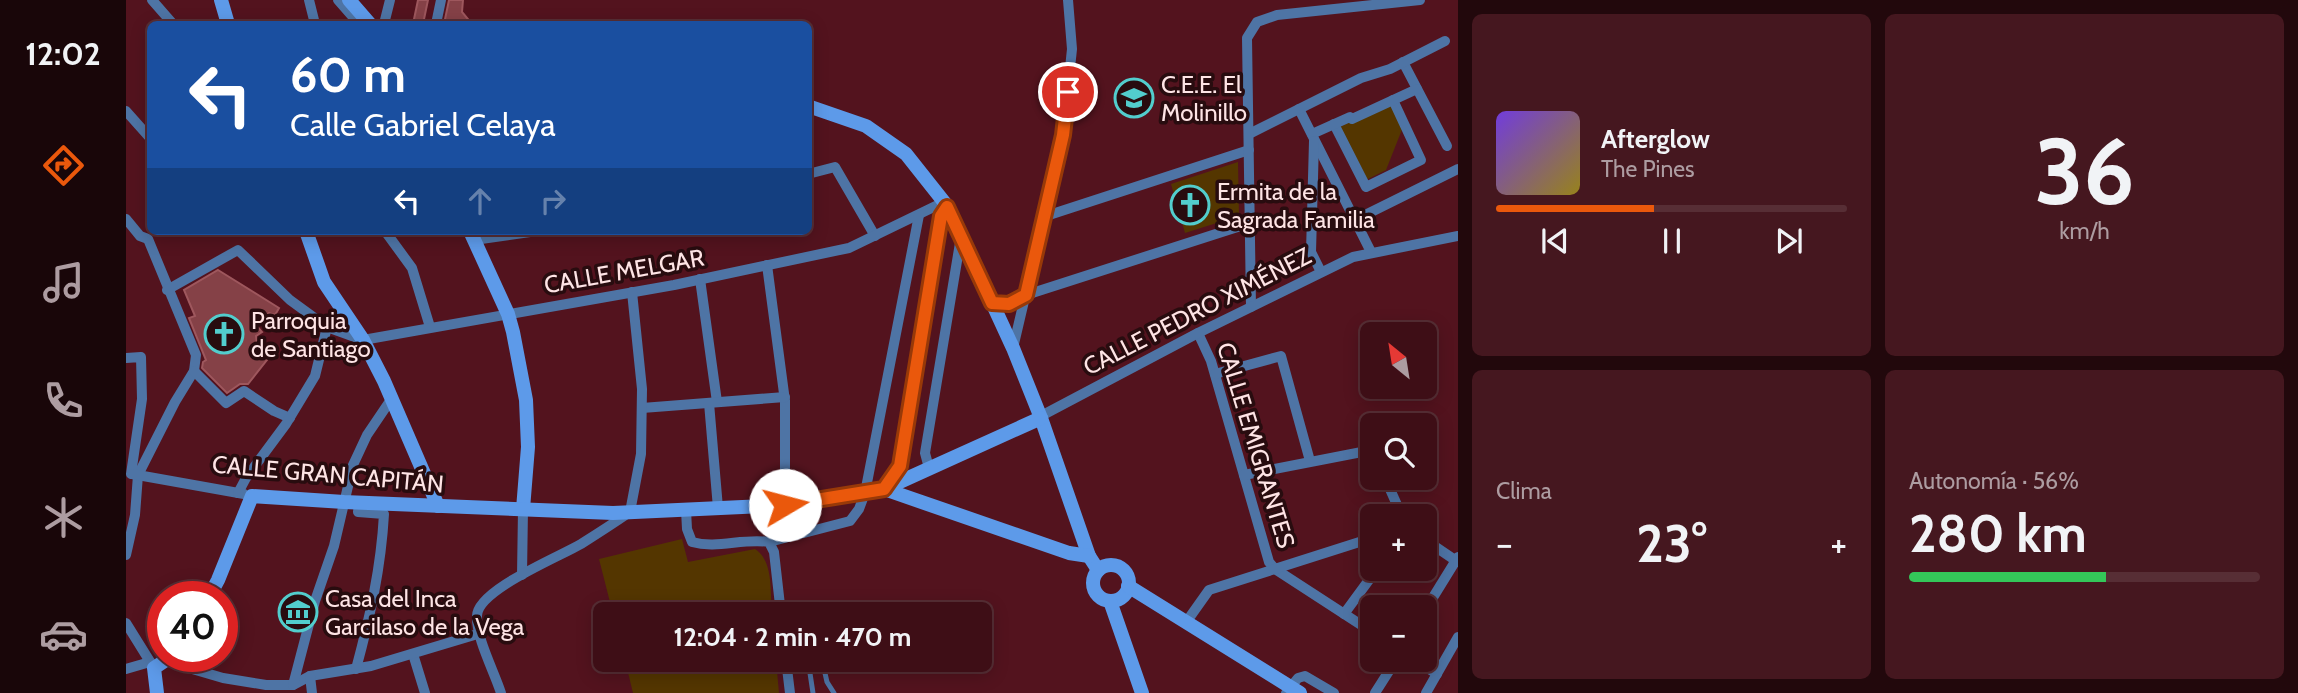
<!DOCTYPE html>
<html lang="es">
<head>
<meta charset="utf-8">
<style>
  body { margin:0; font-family:Cabin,sans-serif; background:#45171f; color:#f1f3f6; height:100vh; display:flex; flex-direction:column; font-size:26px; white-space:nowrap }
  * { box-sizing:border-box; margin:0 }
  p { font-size:23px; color:#ad9ca1 }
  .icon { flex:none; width:38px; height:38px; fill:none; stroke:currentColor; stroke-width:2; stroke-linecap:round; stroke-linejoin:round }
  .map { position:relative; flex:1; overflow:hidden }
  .details { display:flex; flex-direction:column; gap:14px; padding:14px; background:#22080c; width:840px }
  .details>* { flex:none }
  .top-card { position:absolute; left:21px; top:21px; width:665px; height:214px; border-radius:10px; box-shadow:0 4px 18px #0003,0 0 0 2px #572e35; background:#1a4fa0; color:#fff; overflow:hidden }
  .needle { width:46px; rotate:330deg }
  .tools { position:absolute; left:1234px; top:322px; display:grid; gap:14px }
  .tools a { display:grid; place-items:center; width:77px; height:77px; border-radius:10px; background:#3e0e16; box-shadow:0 4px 18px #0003,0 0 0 2px #572e35; font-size:35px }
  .speed { position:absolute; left:21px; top:581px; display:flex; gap:14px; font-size:35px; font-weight:700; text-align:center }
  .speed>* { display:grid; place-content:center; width:91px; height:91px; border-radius:50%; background:#3e0e16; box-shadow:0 4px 18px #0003,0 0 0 2px #572e35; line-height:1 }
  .speed .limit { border:10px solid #d22; background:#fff; color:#111 }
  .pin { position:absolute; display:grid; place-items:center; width:60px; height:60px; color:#fff; margin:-30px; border:4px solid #fff; border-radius:50%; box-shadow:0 2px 7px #0007 }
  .me { position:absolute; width:77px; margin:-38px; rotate:82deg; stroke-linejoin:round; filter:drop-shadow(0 0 5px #0008) }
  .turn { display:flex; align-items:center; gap:24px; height:147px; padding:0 28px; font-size:32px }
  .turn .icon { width:91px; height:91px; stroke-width:2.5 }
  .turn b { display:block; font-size:49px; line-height:60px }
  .lanes { display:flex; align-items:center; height:66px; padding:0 28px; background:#0003; justify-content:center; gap:35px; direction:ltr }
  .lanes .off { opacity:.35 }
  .big { font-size:52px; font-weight:700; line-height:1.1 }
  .details .card { flex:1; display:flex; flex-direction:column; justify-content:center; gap:10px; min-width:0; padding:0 24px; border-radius:10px; background:#45171f }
  .details .dial { align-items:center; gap:0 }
  .dial b { font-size:91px; line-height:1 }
  .song { display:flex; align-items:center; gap:21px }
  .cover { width:84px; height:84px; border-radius:10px; background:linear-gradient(135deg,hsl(260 70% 55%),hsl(50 70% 35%)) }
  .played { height:7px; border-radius:4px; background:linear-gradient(90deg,#ea580c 45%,#572e35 45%) }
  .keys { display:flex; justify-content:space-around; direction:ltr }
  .heat { display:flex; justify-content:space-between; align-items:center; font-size:38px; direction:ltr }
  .charge { height:10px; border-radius:5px; background:linear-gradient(90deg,#34c759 56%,#572e35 0) }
  .details .tiles { flex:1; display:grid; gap:14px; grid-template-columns:repeat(2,1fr) }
  .trip { position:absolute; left:467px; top:602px; width:399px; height:70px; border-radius:10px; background:#3e0e16; box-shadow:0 4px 18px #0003,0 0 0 2px #572e35; font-weight:700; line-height:70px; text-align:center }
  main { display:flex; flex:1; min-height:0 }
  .tabs { display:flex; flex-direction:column; width:126px; justify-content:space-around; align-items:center; background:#190609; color:#ad9ca1 }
  .tabs .icon { width:49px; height:49px }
  .tabs .current { color:#ea580c }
  .tabs b { font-size:32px; color:#f1f3f6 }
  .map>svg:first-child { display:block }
</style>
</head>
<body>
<main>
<nav class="tabs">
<b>12:02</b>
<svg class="icon current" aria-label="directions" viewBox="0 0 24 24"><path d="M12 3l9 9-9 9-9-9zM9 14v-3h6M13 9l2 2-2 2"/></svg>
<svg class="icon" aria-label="music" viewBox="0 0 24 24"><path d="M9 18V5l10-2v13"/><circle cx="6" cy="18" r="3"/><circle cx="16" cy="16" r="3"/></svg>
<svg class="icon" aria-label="phone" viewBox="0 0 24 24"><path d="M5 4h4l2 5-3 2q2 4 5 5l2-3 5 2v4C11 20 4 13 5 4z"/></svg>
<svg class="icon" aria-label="climate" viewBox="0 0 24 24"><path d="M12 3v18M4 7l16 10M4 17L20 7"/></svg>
<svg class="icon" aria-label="car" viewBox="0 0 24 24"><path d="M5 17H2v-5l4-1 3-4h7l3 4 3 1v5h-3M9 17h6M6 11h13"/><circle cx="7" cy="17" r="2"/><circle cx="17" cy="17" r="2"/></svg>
</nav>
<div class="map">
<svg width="1332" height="693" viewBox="0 0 1332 693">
  <rect width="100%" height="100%" fill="#53131e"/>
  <g fill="#543600">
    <polygon points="1265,101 1277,127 1260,170 1240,180 1214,127"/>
    <polygon points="1112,162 1113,216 1059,233 1045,184"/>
    <path d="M 556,539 L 562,562 L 629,549 C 648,561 644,593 646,614 L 487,614 L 473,559 Z"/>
    <polygon points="499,660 650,660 653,693 507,693"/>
  </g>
  <g fill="#854147" stroke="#9e575d" stroke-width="2">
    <polygon points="292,0 302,0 297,24 287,24"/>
    <polygon points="323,0 337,0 336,12 346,24 318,24"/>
    <polygon points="92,270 153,308 149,315 143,313 129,324 136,332 130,336 131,344 144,356 122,384 114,384 101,393 76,368 77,362 80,360 63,318 69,316 58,290"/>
  </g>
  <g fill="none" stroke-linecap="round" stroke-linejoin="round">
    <g stroke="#4e74a5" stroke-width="5">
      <polyline points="682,660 687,693"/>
      <polyline points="696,660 701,682 708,693"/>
    </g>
    <g stroke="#4e74a5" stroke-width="10">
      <polyline points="26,0 47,24"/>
      <polyline points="183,0 189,24"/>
      <polyline points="212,0 233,24"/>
      <polyline points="258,24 264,0"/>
      <polyline points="310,24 315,0"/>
      <polyline points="1277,62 1321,146"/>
      <polyline points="1173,109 1245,252"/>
      <polyline points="0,111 24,138"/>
      <polyline points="1208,124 1240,187 1295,160 1267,100"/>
      <polyline points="1123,134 1235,78 1264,69 1319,41"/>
      <polyline points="1186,134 1224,117 1226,119 1291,89"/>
      <polyline points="1188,141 1185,252 1195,272"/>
      <polyline points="682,174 709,167 749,236"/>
      <polyline points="920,216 1123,150"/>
      <polyline points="0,219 14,236 22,239 70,355 68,371 49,402 12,475 9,515 0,555"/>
      <polyline points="1229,220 1332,169"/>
      <polyline points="259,231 286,268 304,327"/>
      <polyline points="348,240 411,231"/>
      <polyline points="641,265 659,401 659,505"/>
      <polyline points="574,279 591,402"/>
      <polyline points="41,290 112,250 164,300 201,327 237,340 548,285 723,248 818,202"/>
      <polyline points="866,303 883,304 900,295 1124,223"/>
      <polyline points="1125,307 1121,38 1131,22 1151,15 1294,0"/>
      <polyline points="1072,333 1085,361 1143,562 1149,569 1246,632"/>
      <polyline points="887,348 937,135 946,49 942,0"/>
      <polyline points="0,358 15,357 16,399 5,474"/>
      <polyline points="68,371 100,403 118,391 148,411 164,418"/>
      <polyline points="1089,374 1155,356 1184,461"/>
      <polyline points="583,403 592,508"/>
      <polyline points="516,408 659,397"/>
      <polyline points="915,416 1072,333 1227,257 1332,236"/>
      <polyline points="803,468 799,453 835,237"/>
      <polyline points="6,474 118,494"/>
      <polyline points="1118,475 1246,450"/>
      <polyline points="1259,478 1276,516"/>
      <polyline points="758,489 774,466 815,216 822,207"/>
      <polyline points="112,493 120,478 160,424 189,376 201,327"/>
      <path d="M 560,510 L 561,529 L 566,542 C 591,549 617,538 643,542 L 648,552 L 655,614"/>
      <polyline points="1298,539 1332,562"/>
      <polyline points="643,542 724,521 733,509 739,493 793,215"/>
      <polyline points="396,575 397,509"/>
      <polyline points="1298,612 1332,557"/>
      <polyline points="1218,614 1251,569"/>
      <polyline points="1061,621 1083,590 1246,538"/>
      <polyline points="0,623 28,668"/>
      <polyline points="287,654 299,693"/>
      <polyline points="660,660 664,693"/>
      <polyline points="1289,660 1311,674"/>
      <polyline points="39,661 97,678 140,685 167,685 184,676 245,666 355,633"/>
      <polyline points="0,669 24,662"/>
      <path d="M 230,669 C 244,617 255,568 258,514 L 232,512 L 233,503"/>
      <polyline points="184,676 186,693"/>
      <polyline points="167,685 189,601 208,546 227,465 241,435 266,398"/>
      <path d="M 375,693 C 368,671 350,638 351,616 C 351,590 433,557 455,544 C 471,534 488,523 504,512 L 515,454 L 516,389 L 506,292"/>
      <polyline points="1160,693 1172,678 1179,676 1208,693"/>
      <polyline points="1249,693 1270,660"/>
      <polyline points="1300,693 1332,637"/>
    </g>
    <g stroke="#5d9ae9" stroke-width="14">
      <polyline points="95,0 102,24"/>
      <polyline points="223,0 244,24"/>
      <polyline points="682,106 740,126 780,154 822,207 887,348 915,418 963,556 972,570"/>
      <polyline points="180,231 198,282 237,340 258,381 312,506"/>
      <polyline points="344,231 382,314 387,332 400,400 402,447 397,509"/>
      <polyline points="758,489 943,553 963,556"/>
      <circle cx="985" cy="583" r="18"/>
      <polyline points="1002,586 1174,693"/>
      <polyline points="83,597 92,580 126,496 218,502 487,513 659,505 758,489 915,418"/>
      <polyline points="984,601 1016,693"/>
      <polyline points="31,693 28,668 46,656"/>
    </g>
  </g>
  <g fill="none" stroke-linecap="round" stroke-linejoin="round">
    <defs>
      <polyline id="route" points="659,505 758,489 774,466 815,216 821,207 866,303 883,304 900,295 937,135 942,92"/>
    </defs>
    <use href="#route" stroke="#983908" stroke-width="18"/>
    <use href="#route" stroke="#ea580c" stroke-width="12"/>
  </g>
  <defs>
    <symbol id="school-ring" viewBox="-11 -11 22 22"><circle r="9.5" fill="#280c0f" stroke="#52cdcd" stroke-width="1.5"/><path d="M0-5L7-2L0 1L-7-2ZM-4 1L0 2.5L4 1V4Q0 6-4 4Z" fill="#52cdcd"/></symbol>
    <symbol id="church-ring" viewBox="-11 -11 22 22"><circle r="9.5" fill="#280c0f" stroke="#52cdcd" stroke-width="1.5"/><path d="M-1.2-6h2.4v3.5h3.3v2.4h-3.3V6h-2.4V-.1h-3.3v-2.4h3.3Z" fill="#52cdcd"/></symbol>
    <symbol id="museum-ring" viewBox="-11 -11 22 22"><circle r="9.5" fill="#280c0f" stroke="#52cdcd" stroke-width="1.5"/><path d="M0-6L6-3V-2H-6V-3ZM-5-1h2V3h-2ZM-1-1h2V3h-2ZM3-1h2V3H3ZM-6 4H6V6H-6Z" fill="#52cdcd"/></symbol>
  </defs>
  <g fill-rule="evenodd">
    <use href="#school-ring" x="986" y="76" width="44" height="44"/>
    <use href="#church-ring" x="1042" y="183" width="44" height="44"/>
    <use href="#church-ring" x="76" y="312" width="44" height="44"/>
    <use href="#museum-ring" x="150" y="590" width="44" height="44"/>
  </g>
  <g text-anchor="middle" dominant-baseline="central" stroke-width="7" stroke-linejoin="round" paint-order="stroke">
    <g font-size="24" fill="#fee4e5" stroke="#280c0f" text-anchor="start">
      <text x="1035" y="84">C.E.E. El<tspan x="1035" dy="28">Molinillo</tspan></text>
      <text x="1091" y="191">Ermita de la<tspan x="1091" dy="28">Sagrada Familia</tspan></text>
      <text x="125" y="320">Parroquia<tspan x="125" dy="28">de Santiago</tspan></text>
      <text x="199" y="598">Casa del Inca<tspan x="199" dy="28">Garcilaso de la Vega</tspan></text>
    </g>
    <g font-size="24" fill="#fee4e5" stroke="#280c0f">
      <text transform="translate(498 271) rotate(-10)">CALLE MELGAR</text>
      <text transform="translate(1071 311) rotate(-27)">CALLE PEDRO XIMÉNEZ</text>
      <text transform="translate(1130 445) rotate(73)">CALLE EMIGRANTES</text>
      <text transform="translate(202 474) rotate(5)">CALLE GRAN CAPITÁN</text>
    </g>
  </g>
</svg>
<div class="tools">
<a><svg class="needle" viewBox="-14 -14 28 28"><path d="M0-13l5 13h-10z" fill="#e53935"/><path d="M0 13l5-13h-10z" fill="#ad9ca1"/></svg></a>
<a><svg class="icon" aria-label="search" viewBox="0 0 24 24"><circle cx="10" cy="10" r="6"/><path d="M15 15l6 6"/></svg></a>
<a>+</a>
<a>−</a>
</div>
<div class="speed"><div class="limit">40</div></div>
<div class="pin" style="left:942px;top:92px;background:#d93025"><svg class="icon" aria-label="arrive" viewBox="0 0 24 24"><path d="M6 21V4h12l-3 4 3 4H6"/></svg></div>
<svg class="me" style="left:659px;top:505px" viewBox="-20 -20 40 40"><circle r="19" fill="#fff"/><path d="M0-13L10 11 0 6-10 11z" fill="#ea580c"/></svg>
<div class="trip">12:04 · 2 min · 470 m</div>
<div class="top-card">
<div class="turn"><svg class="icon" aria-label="left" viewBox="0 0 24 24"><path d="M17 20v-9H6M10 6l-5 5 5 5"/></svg><div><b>60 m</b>Calle Gabriel Celaya</div></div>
<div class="lanes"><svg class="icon" aria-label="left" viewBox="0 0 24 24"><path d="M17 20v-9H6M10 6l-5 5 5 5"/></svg><svg class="icon off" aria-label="ahead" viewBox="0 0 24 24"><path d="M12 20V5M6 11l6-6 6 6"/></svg><svg class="icon off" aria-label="right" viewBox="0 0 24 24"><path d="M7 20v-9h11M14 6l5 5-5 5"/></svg></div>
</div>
</div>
<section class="details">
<div class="tiles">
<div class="card">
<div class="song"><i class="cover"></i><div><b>Afterglow</b><p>The Pines</p></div></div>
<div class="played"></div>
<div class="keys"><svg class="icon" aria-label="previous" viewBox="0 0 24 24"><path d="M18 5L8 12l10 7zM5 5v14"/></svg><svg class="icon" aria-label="pause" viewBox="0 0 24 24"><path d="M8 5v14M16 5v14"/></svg><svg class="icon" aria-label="next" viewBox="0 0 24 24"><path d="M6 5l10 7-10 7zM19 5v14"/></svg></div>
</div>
<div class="card dial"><b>36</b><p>km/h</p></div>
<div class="card"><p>Clima</p>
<div class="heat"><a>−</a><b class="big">23°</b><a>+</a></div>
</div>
<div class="card"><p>Autonomía · 56%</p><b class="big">280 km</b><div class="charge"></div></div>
</div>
</section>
</main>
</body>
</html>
